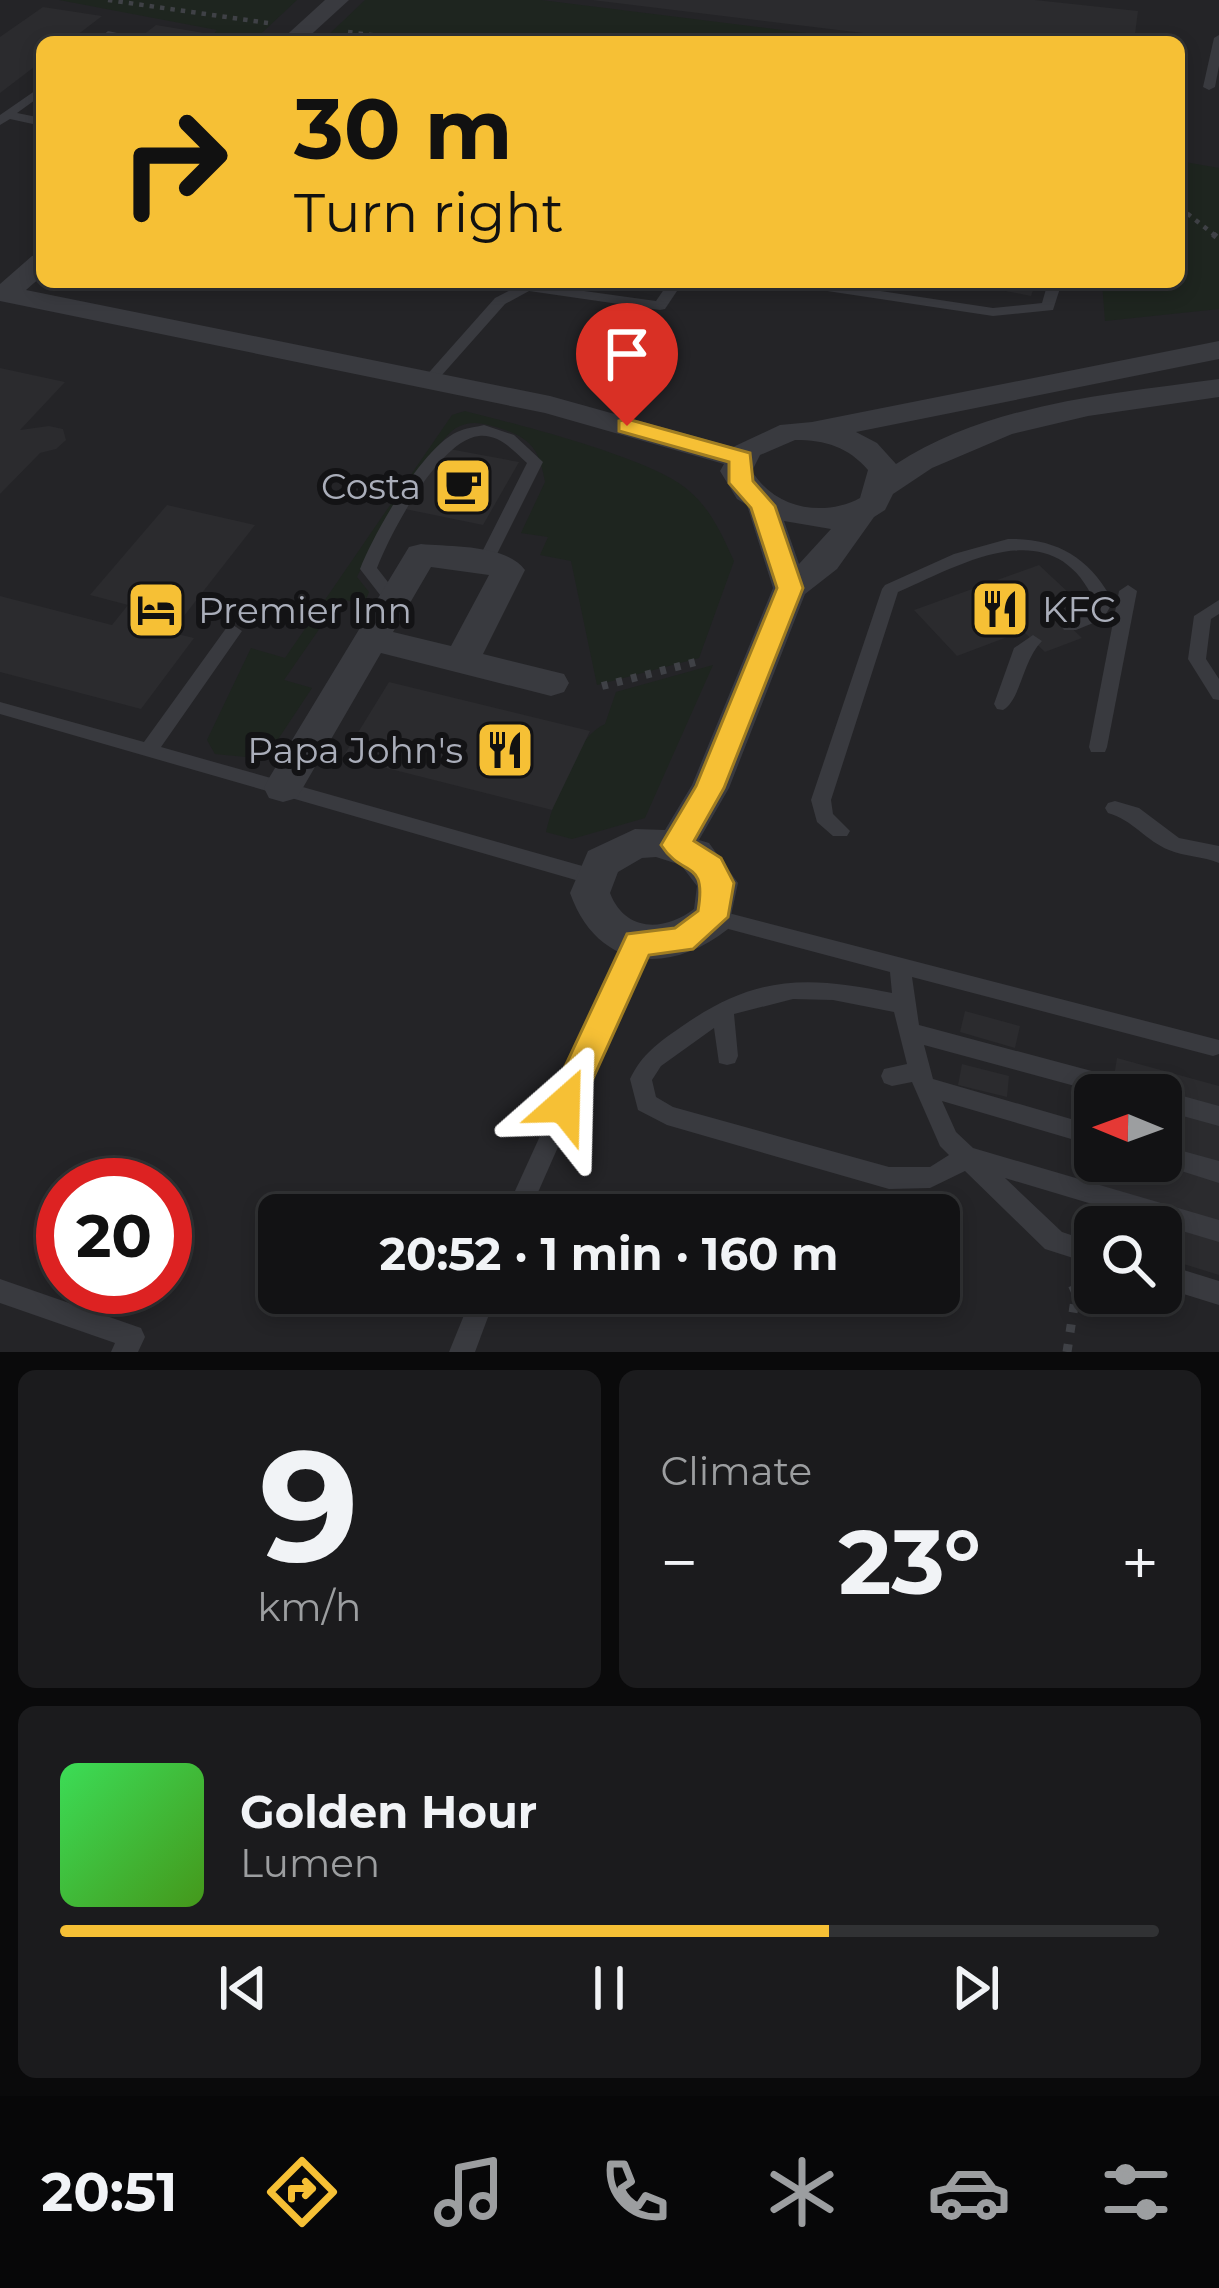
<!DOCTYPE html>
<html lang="en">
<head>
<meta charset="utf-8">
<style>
  body { margin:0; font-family:Montserrat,sans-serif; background:#1b1b1d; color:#f1f3f6; height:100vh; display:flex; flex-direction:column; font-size:45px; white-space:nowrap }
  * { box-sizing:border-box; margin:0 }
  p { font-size:39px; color:#9c9ea0 }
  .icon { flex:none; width:66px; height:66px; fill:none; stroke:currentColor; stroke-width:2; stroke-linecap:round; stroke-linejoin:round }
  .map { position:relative; height:1352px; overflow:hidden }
  .sheet { display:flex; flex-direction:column; gap:18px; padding:18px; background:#0a0a0b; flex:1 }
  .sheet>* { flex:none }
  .guide { position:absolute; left:36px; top:36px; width:1149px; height:252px; border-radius:18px; box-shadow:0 6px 18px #0003,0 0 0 3px #313234; background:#f6c035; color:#111; overflow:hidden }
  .needle { width:78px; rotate:271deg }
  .fabs { position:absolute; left:1074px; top:1074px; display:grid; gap:24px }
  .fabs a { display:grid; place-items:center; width:108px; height:108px; border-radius:18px; background:#121214; box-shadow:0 6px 18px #0003,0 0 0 3px #313234; font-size:60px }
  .speed { position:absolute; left:36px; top:1158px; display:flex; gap:24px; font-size:60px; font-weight:700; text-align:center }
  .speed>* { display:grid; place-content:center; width:156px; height:156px; border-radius:50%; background:#121214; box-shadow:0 6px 18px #0003,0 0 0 3px #313234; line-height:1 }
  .speed .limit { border:18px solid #d22; background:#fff; color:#111 }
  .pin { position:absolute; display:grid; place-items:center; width:102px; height:102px; color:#fff; margin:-123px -51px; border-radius:50% 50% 50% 0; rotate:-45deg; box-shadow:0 0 12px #0007 }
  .pin .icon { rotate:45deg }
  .me { position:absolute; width:132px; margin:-66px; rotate:25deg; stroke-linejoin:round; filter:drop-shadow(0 0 9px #0008) }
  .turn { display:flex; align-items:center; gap:42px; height:252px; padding:0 60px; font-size:54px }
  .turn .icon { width:156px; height:156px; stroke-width:2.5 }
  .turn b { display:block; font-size:84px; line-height:102px }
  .big { font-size:90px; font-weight:700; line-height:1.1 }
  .sheet .widget { flex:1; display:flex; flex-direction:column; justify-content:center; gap:18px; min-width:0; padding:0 42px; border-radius:18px; background:#1b1b1d }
  .sheet .dial { align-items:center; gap:0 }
  .dial b { font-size:156px; line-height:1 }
  .song { display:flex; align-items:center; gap:36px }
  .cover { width:144px; height:144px; border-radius:18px; background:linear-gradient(135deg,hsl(130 70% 55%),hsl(100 70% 35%)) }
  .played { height:12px; border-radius:6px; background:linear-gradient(90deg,#f6c035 70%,#313234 70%) }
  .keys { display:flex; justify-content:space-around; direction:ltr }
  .heat { display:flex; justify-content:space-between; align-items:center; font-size:66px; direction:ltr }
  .sheet .tiles { flex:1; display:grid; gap:18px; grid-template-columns:1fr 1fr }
  .widget:last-child { grid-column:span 2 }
  .trip { position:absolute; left:258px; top:1194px; width:702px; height:120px; border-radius:18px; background:#121214; box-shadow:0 6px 18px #0003,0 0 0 3px #313234; font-weight:700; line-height:120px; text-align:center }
  .tabs { display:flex; height:192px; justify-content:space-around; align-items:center; background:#070708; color:#9c9ea0 }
  .tabs .icon { width:84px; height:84px }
  .tabs .selected { color:#f6c035 }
  .tabs b { font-size:54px; color:#f1f3f6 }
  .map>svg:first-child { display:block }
</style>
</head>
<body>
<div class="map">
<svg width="1219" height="1352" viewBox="0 0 1219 1352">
  <rect width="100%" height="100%" fill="#18181a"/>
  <path fill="#242427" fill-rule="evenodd" d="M 0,0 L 1219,0 L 1219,1352 L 0,1352 ZM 42,42 L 1179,42 L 1179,282 L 42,282 ZM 1095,1095 L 1161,1095 L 1161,1161 L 1095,1161 ZM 63,1185 L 165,1185 L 165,1287 L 63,1287 ZM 279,1215 L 939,1215 L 939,1293 L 279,1293 ZM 1095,1227 L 1161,1227 L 1161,1293 L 1095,1293 Z"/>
  <g fill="#1e251f">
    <polygon points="59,0 297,0 252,42 206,42 217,30"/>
    <polygon points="365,0 541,0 878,42 321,42"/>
    <polygon points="1179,161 1219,168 1219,309 1105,321 1102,282 1179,282"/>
    <path d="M 465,411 C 516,424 652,458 688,490 C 711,509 722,535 734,561 L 699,658 L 597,685 L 571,561 L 540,555 L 548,537 L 521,533 L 545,482 C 540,452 532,438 502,429 C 486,424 471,419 456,428 C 433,442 371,548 357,577 L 369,592 L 364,604 L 340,599 L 284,680 L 312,688 L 265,759 L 215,754 L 207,740 L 251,648 L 285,658 L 452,415 Z"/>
    <path d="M 713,665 L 645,818 L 572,839 L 546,832 C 554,799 574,738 605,724 L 616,692 Z"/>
  </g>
  <g fill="#2b2b2e">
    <polygon points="592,0 1035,0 1138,11 1134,42 937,42"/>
    <polygon points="43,7 102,16 68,42 42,42 42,61 0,93 0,37"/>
    <polygon points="156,25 210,34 199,42 134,42"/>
    <polygon points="961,282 1036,282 1031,296"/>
    <polygon points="0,368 65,382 20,430 49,426 63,429 66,440 56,449 40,453 0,494"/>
    <polygon points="444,448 519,462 483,525 405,509"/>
    <polygon points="167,505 255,525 180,621 157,616 149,627 194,638 141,709 0,672 0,596 112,625 128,605 90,595"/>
    <polygon points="1039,565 1085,608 1061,618 1082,638 1045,652 1023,631 957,656 914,610"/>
    <polygon points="389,682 590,731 552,810 343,757"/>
    <polygon points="965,1011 1020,1026 1015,1048 960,1032"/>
    <polygon points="1117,1058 1219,1086 1219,1275 1161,1257 1161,1227 1095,1227 1095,1237 1089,1236 1101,1161 1161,1161 1161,1095 1111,1095"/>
    <polygon points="962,1064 1009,1076 1007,1097 958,1085"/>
  </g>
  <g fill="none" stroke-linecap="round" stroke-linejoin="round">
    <g stroke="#3f4146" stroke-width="4.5" stroke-dasharray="4.5 6" stroke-linecap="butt">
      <polyline points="108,0 268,23"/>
      <polyline points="348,32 424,42"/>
      <polyline points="1179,207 1217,237"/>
    </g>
    <polyline stroke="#3f4146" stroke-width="6" stroke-dasharray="4.5 8" stroke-linecap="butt" points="1213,234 1219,239"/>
    <polyline stroke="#3f4146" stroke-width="8" stroke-dasharray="6 9" stroke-linecap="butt" points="602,686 703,660"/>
    <polyline stroke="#3f4146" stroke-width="9" stroke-dasharray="8 12" stroke-linecap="butt" points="1067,1352 1076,1293 1069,1278"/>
    <g fill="#393a3f" fill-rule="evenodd">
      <polygon points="108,31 117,33 108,42 95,42"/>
      <polygon points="1219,35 1219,66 1215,87 1209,90 1203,87 1214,38"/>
      <polygon points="42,86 42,95 17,113 42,118 42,126 10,119 0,125 0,115"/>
      <polygon points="526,282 543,282 541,285 656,301 669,282 683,282 665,309 660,310 529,291 505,304 434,384 424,384 424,378 495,298"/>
      <polygon points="787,282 821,282 993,308 1042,303 1048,282 1062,282 1053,310 993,316 794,286"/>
      <path d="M 484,425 L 514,435 L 543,462 L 493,562 L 485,567 L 477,562 L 527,463 C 513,450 499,434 479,436 C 439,440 390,534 377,568 L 402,600 L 399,604 L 387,604 L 360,569 C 374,533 422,448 457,432 C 465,428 476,427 484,425 Z"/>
      <path d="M 1008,539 C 1054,538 1087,556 1110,596 L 1113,602 L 1103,619 L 1076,630 L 1064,630 L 1061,626 C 1071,614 1087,617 1095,602 C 1053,509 963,564 898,592 L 831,800 L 833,814 L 850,831 L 847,836 L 833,836 L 817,822 L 811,800 L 882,589 L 885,585 L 954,554 Z"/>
      <polygon points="1128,585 1137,591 1107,747 1105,752 1091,752 1089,747 1119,591"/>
      <polygon points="1219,600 1219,614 1211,619 1206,659 1219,679 1219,700 1213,699 1188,659 1194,616"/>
      <polygon points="233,625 242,631 161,747 593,869 600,871 603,877 600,883 593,885 0,714 0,702 144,742 227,627"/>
      <path d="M 1033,635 L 1042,641 C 1022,661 1021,700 1003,710 L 997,709 L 994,704 L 1014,648 Z"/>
      <path d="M 1115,801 L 1139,808 L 1179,838 L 1219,846 L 1219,863 C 1203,856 1185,857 1169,850 C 1146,841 1133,820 1108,813 L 1105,808 L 1108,803 Z"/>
      <path d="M 713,909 L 1219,1040 L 1219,1054 L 1213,1056 L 912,977 L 919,1025 L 1144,1085 L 1152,1088 L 1154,1093 L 1161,1090 L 1219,1106 L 1219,1126 L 1161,1110 L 1161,1095 L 1108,1095 L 924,1045 L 933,1079 L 1095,1126 L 1095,1146 L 942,1101 L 956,1132 L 973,1148 L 1219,1220 L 1219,1242 L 1005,1178 L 1062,1232 L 1095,1243 L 1095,1265 L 1045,1249 L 965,1171 L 930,1188 L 889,1189 L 667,1125 L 638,1110 L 630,1079 C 642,1054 658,1043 681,1027 C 755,975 806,975 892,993 L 890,972 L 706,923 L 703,917 L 706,911 ZM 793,999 L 833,1000 L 894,1012 L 907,1064 L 884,1069 L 881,1076 L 884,1083 L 892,1086 L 912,1082 L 940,1146 L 949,1155 L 930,1167 L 889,1167 L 673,1107 L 656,1097 L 652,1080 L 661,1066 L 714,1028 L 719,1063 L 727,1065 L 735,1063 L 738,1056 L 734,1014 Z"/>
      <polygon points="638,935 645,937 648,943 528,1215 504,1215 628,943 631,937"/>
      <polygon points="1161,1145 1219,1161 1219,1183 1153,1162 1161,1161"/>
      <polygon points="1161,1263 1219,1281 1219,1305 1161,1287"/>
      <polygon points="0,1279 141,1328 145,1337 138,1352 111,1352 115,1343 0,1303"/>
      <polygon points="473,1293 497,1293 475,1352 449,1352"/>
    </g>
    <g fill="#393a3f" fill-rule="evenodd">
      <polygon points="325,0 349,0 303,42 279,42"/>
      <path d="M 42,254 L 42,276 L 26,290 L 550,396 L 733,447 L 780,425 L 812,422 L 1219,341 L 1219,359 L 856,432 L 877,443 L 896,464 C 990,403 1111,394 1219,379 L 1219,397 L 1088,416 L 1012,434 L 932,468 L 893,494 L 885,510 L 874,517 L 837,569 L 805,594 L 729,788 L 699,840 L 709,843 L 738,883 L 728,929 C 667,977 597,969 570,893 L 588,851 L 635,829 L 665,830 L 692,785 L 773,588 L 747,505 L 737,499 L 720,471 L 724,464 L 545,413 L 0,301 L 0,284 L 32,256 ZM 795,440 C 826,440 848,447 868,470 L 860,498 C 823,518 774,508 752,471 L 760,455 ZM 784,521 L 831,529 L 799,564 ZM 656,857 L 681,865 L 697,886 L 694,909 C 664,932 625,932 610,893 L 618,872 L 642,858 Z"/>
      <path d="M 421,544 C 450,547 506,544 525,570 L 483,654 L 564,674 L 569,683 L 564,692 L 551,696 L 381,653 L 297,798 L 283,802 L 269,798 L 264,788 L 269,778 L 409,547 ZM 431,567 L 489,575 L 451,646 L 393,632 Z"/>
    </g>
  </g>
  <path fill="#f6c035" stroke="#a07d22" stroke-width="3" d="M 627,419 L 750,453 L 753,481 L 775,506 L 803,588 L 724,788 L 694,841 L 721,858 L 734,883 L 728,917 L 693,949 L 649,955 L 576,1116 L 564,1120 L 552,1116 L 547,1105 L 627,934 L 675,928 L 698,911 C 707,858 683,879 661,845 L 696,786 L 777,588 L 751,508 L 729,483 L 729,462 L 619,431 L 619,421 Z"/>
  <defs>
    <symbol id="cafe-square" viewBox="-11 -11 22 22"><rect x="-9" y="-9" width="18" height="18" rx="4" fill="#f6c035" stroke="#131315"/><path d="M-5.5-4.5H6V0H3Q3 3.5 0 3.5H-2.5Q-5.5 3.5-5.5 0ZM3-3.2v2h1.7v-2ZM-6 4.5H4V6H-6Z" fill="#111"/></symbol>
    <symbol id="restaurant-square" viewBox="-11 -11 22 22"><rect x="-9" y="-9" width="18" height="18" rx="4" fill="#f6c035" stroke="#131315"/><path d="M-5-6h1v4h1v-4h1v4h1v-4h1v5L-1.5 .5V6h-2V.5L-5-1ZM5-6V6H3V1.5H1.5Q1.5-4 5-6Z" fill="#111"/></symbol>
    <symbol id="hotel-square" viewBox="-11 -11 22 22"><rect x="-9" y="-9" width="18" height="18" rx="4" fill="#f6c035" stroke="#131315"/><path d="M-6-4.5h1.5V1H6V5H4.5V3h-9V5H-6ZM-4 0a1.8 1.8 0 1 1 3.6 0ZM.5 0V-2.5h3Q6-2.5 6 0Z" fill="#111"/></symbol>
  </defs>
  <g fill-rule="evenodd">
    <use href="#cafe-square" x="430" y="453" width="66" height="66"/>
    <use href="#restaurant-square" x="967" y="576" width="66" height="66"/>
    <use href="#hotel-square" x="123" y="577" width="66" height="66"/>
    <use href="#restaurant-square" x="472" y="717" width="66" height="66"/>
  </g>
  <g text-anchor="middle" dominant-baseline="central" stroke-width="12" stroke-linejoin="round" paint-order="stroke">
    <g font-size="36" fill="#aaaeba" stroke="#131315" text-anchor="end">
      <text x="421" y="486">Costa</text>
      <text x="1042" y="609" text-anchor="start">KFC</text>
      <text x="198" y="610" text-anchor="start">Premier Inn</text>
      <text x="463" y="750">Papa John's</text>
    </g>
  </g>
</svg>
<div class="fabs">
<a><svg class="needle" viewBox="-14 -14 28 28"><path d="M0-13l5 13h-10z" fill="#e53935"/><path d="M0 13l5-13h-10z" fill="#9c9ea0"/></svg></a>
<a><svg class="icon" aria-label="search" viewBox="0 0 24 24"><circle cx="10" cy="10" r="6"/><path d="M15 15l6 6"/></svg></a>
</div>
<div class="speed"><div class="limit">20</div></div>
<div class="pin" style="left:627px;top:426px;background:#d93025"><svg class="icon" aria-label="arrive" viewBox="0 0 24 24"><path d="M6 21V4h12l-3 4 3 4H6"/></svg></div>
<svg class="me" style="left:564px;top:1105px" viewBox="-20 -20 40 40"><path d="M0-17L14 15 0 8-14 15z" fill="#f6c035" stroke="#fff" stroke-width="4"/></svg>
<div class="trip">20:52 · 1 min · 160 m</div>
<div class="guide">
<div class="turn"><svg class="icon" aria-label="right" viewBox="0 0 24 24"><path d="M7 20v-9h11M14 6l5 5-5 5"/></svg><div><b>30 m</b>Turn right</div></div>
</div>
</div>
<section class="sheet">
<div class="tiles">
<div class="widget dial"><b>9</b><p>km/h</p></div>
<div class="widget"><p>Climate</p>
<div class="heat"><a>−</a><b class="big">23°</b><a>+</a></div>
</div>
<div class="widget">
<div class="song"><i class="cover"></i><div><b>Golden Hour</b><p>Lumen</p></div></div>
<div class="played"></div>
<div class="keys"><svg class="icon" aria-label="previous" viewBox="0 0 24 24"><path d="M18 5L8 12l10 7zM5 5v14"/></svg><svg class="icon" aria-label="pause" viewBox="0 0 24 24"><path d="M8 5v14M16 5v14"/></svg><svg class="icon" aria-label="next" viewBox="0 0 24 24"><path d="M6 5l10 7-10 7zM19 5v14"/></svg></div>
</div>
</div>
</section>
<nav class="tabs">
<b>20:51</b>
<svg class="icon selected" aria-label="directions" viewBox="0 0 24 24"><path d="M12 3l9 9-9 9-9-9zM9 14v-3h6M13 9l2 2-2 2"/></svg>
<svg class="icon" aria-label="music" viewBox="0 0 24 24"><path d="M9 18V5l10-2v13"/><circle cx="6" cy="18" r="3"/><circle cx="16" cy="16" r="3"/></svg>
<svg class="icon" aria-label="phone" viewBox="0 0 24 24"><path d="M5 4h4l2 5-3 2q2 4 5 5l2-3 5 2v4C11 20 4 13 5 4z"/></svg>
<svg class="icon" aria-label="climate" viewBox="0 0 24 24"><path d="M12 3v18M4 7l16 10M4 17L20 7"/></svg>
<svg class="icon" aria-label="car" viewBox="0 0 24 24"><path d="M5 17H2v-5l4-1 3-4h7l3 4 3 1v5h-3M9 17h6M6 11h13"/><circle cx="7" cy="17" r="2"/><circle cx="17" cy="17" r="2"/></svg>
<svg class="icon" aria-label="filters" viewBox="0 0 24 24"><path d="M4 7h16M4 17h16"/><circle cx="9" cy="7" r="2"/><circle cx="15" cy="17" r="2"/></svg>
</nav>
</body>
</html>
